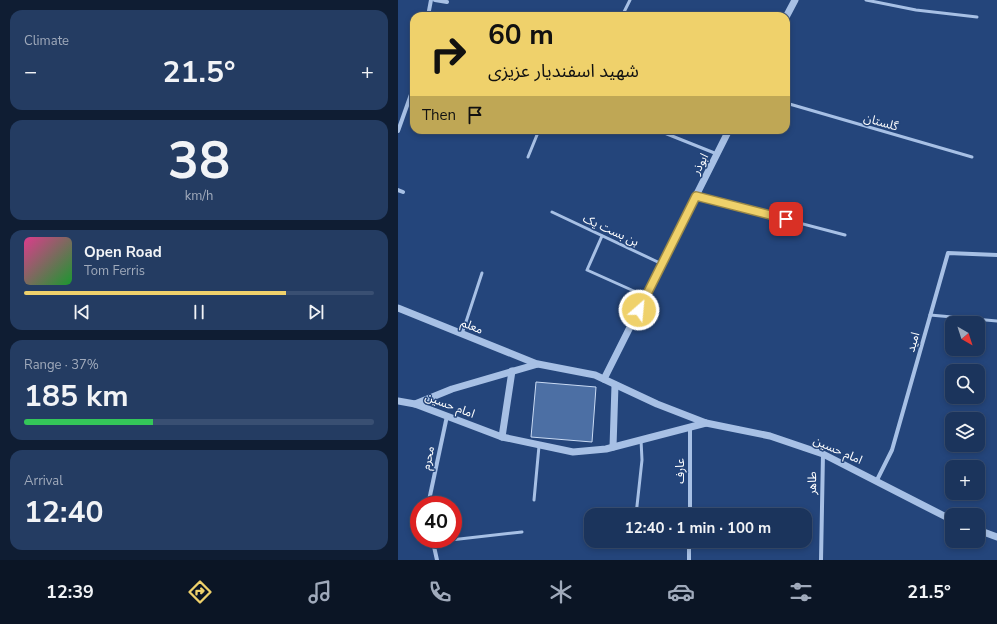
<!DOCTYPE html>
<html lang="en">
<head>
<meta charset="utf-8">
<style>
  body { margin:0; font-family:"Nunito Sans","Noto Sans Arabic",sans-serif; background:#243c62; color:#f1f3f6; height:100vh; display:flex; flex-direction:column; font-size:15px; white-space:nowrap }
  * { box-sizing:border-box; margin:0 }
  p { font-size:13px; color:#a0aabb }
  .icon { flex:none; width:22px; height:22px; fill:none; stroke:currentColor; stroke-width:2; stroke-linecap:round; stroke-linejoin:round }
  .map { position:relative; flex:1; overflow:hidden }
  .sheet { display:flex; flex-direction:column; gap:10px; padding:10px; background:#0f1d33; width:398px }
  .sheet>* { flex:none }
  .banner { position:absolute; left:12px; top:12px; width:380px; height:122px; border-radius:12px; box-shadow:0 2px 6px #0003,0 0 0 1px #394f72; background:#efd16b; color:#111; overflow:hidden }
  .needle { width:26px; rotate:141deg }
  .buttons { position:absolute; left:547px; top:316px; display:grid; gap:8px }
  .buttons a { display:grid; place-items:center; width:40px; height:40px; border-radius:8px; background:#1b345c; box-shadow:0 2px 6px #0003,0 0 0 1px #394f72; font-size:20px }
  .speed { position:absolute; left:12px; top:496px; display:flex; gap:8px; font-size:20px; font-weight:700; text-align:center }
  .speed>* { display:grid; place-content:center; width:52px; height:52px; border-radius:50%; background:#1b345c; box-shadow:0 2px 6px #0003,0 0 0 1px #394f72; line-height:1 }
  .speed .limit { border:6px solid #d22; background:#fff; color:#111 }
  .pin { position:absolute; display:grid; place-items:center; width:34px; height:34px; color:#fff; margin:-17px; border-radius:8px; box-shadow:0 2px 6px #0006 }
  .me { position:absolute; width:44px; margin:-22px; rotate:27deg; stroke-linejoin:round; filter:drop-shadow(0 0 3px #0008) }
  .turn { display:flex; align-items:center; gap:14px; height:84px; padding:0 12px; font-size:18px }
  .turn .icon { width:52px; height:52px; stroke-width:2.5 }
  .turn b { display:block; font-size:28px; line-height:34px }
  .then { display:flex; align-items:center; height:38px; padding:0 12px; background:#0003; gap:8px; font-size:15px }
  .big { font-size:30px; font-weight:700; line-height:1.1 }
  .sheet .widget { flex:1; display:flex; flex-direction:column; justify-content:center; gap:6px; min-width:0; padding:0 14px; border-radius:12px; background:#243c62 }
  .sheet .dial { align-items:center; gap:0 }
  .dial b { font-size:52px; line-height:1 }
  .song { display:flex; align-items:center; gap:12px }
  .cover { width:48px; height:48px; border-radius:6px; background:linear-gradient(135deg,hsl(330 70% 55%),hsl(130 70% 35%)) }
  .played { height:4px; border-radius:2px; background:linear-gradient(90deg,#efd16b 75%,#394f72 75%) }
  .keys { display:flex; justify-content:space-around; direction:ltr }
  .heat { display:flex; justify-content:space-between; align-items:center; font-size:22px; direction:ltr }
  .charge { height:6px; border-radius:3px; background:linear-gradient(90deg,#34c759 37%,#394f72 0) }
  .trip { position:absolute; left:186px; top:508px; width:228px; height:40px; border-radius:12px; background:#1b345c; box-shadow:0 2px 6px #0003,0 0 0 1px #394f72; font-weight:700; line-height:40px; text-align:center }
  .menu { display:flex; height:64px; justify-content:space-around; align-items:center; background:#0b1525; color:#a0aabb }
  .menu .icon { width:28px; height:28px }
  .menu .current { color:#efd16b }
  .menu b { font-size:18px; color:#f1f3f6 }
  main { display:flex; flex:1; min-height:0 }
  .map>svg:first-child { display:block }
</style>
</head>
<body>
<main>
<section class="sheet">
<div class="widget"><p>Climate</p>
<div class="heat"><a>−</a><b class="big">21.5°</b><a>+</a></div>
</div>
<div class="widget dial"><b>38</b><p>km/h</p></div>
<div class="widget">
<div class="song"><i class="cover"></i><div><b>Open Road</b><p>Tom Ferris</p></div></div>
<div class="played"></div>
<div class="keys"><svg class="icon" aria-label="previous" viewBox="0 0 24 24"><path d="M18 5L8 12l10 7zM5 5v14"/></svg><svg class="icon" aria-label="pause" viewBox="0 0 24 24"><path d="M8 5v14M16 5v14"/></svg><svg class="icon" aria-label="next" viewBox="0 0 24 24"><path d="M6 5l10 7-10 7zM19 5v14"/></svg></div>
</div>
<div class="widget"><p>Range · 37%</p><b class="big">185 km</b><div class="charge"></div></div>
<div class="widget"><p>Arrival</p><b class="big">12:40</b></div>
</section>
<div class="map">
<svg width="599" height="560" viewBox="0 0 599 560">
  <rect width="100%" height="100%" fill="#24457b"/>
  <polygon fill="#4c6fa4" stroke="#cadbf4" points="138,382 198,387 194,442 133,437"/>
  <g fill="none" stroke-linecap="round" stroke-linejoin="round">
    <g stroke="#a7c0e5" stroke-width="3">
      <polyline points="468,0 518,10 579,17"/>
      <polyline points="224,16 232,0"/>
      <polyline points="388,103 574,157"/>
      <polyline points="259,130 319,154"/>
      <polyline points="130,157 141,130"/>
      <polyline points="298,196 447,235"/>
      <polyline points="154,212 264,264"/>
      <polyline points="204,236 189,270 247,296"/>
      <polyline points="532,315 599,321"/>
      <polyline points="64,334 84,273"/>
      <polyline points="136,500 141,446"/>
      <polyline points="238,515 244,460 243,440"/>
      <polyline points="35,542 124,532"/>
    </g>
    <g stroke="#a7c0e5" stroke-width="4">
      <polyline points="37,0 49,2"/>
      <polyline points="30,16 33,0"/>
      <polyline points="0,131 16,86"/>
      <polyline points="0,190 5,192"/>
      <polyline points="479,480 494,450 550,253 599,255"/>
      <polyline points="30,505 49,416"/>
      <polyline points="292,515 292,427"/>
      <polyline points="33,539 35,542 39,560"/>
      <polyline points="291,560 291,541"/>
      <polyline points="423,560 425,454"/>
    </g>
    <g stroke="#a7c0e5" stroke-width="7">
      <polyline points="388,17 397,0"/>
      <polyline points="0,308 139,364"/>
      <polyline points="206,379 331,130"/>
      <polyline points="0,401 17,404 104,437 175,452 208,449 308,423"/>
      <polyline points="17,404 54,389 140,364 197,375 259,404 308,423 372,436 425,454 554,520"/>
      <polyline points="104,437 114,371"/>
      <polyline points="215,447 217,385"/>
      <polyline points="580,530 599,537"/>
    </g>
  </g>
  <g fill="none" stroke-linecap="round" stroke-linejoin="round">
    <defs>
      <polyline id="route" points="241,310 298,196 388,219"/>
    </defs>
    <use href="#route" stroke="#9b8846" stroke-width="10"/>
    <use href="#route" stroke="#efd16b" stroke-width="7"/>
  </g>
  <g text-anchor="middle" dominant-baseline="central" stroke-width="3" stroke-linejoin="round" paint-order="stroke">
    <g font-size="12" fill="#fff" stroke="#24457b">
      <text transform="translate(483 122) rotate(16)">گلستان</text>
      <text transform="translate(302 164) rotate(-63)">ابوذر</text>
      <text transform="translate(213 230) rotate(25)">بن بست یک</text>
      <text transform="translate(74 326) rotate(22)">معلم</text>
      <text transform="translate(515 342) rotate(-74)">امید</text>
      <text transform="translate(52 405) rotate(21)">امام حسین</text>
      <text transform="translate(440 450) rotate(24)">امام حسین</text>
      <text transform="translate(30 458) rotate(-78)">محرم</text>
      <text transform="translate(282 471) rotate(-90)">عارف</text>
      <text transform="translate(414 483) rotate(-89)">طاهر</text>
    </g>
  </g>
</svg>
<div class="buttons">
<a><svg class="needle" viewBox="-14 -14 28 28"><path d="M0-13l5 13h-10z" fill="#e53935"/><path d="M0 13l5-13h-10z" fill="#a0aabb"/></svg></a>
<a><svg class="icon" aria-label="search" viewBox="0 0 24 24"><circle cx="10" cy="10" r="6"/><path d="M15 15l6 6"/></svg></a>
<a><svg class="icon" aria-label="layers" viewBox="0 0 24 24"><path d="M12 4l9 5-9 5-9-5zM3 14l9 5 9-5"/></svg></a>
<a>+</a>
<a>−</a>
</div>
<div class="speed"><div class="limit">40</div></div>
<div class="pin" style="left:388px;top:219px;background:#d93025"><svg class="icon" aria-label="arrive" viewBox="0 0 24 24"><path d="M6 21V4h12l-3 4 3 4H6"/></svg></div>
<svg class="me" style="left:241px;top:310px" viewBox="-20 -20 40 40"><circle r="17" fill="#efd16b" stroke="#fff" stroke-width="3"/><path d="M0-11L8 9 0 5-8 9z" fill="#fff"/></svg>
<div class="trip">12:40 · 1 min · 100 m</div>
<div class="banner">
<div class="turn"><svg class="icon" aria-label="right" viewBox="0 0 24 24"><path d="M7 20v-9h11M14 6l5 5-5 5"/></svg><div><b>60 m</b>شهید اسفندیار عزیزی</div></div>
<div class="then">Then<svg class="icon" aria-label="arrive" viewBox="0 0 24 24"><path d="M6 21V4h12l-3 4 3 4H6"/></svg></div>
</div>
</div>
</main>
<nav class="menu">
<b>12:39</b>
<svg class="icon current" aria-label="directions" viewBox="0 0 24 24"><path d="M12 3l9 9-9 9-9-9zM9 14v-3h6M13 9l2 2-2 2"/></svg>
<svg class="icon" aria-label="music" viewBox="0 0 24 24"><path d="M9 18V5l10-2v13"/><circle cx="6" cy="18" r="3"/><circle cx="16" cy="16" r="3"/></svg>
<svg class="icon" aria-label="phone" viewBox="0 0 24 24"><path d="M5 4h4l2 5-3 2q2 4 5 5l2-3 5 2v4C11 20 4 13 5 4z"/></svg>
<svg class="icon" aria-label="climate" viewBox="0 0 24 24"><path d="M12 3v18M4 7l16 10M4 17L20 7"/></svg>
<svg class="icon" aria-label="car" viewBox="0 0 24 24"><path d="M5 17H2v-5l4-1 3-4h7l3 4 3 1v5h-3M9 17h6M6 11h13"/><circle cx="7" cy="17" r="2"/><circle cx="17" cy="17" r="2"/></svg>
<svg class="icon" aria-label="filters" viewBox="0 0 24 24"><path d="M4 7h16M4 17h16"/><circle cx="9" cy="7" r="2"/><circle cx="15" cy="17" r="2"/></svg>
<b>21.5°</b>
</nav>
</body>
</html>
